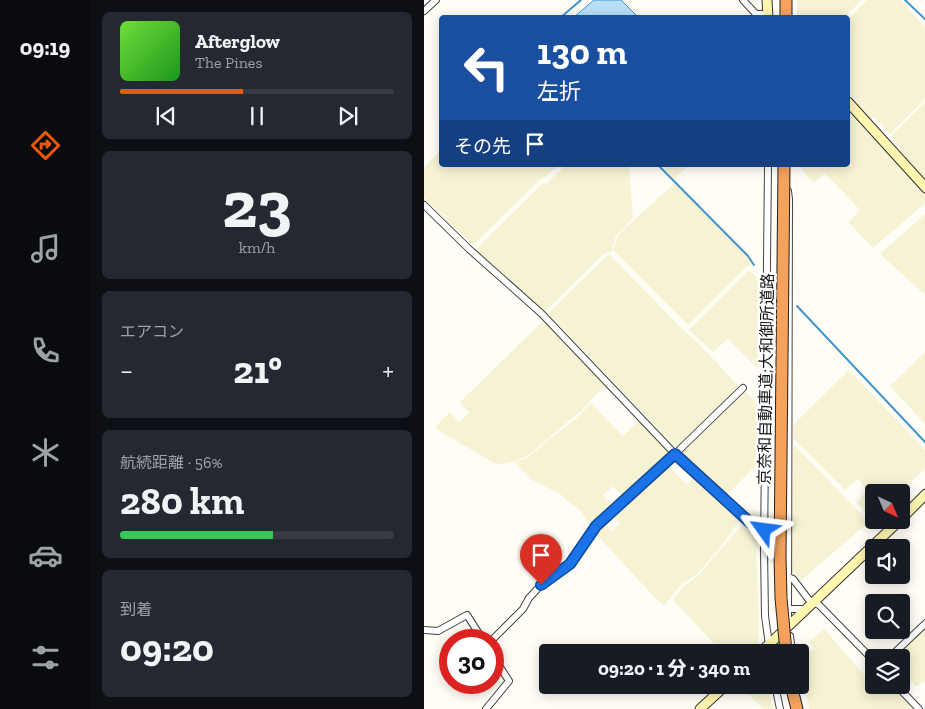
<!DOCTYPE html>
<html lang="ja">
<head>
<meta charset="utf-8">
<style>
  body { margin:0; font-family:"Zilla Slab","Noto Sans JP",serif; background:#242831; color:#f1f3f6; height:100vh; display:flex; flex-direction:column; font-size:19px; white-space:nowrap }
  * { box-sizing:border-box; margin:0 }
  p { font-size:16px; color:#9ea1a6 }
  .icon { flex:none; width:28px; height:28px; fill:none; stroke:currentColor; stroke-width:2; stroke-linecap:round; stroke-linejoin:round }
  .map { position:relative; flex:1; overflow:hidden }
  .panel { display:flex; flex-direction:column; gap:12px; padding:12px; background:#0d0f14; width:334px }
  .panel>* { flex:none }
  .hud { position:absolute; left:15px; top:15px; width:411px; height:152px; border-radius:5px; box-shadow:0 2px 12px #0003; background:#1a4fa0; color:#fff; overflow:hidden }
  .needle { width:32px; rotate:136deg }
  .controls { position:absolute; left:441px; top:484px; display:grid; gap:10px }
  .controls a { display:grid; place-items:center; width:45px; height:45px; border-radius:5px; background:#171b24; box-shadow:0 2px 12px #0003; font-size:25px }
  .speed { position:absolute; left:15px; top:629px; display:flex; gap:10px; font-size:25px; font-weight:700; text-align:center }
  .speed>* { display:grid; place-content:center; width:65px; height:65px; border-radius:50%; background:#171b24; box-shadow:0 2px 12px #0003; line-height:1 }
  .speed .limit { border:8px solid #d22; background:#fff; color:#111 }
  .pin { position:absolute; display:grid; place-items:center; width:42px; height:42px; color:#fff; margin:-51px -21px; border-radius:50% 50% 50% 0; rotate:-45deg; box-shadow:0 0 5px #0007 }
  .pin .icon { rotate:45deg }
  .me { position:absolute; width:55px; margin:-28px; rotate:301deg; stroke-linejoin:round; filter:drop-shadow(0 0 4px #0008) }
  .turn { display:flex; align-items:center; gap:18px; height:105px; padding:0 15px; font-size:22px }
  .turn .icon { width:65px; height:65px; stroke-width:2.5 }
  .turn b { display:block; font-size:35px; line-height:42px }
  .then { display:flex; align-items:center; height:48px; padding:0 15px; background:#0003; gap:10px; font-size:19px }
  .big { font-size:38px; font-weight:800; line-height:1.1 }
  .panel .tile { flex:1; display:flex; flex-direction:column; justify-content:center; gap:8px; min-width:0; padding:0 18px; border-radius:8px; background:#242831 }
  .panel .dial { align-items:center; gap:0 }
  .dial b { font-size:65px; line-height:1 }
  .song { display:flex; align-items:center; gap:15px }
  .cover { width:60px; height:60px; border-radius:8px; background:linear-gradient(135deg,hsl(100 70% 55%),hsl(120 70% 35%)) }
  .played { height:5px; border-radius:2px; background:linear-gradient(90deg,#ea580c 45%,#363941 45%) }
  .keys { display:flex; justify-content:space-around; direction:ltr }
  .heat { display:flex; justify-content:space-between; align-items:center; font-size:28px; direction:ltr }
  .charge { height:8px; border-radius:4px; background:linear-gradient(90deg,#34c759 56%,#363941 0) }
  .trip { position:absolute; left:115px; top:644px; width:270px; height:50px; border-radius:5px; background:#171b24; box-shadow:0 2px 12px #0003; font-weight:800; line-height:50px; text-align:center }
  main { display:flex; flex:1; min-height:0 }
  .dock { display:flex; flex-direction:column; width:90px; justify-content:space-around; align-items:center; background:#090b0e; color:#9ea1a6 }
  .dock .icon { width:35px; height:35px }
  .dock .active { color:#ea580c }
  .dock b { font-size:22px; color:#f1f3f6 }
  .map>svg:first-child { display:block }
</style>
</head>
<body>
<main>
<nav class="dock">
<b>09:19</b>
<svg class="icon active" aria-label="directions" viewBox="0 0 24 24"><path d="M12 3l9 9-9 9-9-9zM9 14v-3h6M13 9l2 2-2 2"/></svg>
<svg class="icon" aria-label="music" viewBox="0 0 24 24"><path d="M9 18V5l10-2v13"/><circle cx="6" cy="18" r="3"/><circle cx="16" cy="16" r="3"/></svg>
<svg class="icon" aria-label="phone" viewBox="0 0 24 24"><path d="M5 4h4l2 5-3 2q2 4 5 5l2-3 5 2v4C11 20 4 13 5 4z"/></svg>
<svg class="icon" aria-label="climate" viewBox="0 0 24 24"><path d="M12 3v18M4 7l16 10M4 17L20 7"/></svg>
<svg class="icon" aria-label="car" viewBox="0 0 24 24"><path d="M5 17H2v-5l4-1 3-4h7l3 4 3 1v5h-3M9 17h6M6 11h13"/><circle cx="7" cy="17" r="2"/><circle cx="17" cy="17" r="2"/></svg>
<svg class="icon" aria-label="filters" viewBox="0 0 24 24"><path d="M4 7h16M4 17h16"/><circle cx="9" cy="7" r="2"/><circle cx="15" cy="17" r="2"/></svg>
</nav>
<section class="panel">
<div class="tile">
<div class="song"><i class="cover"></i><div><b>Afterglow</b><p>The Pines</p></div></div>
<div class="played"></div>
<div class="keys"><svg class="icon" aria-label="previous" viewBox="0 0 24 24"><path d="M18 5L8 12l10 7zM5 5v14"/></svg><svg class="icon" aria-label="pause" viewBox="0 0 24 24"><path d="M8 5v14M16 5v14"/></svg><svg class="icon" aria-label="next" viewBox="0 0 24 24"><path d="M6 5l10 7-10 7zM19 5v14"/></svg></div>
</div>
<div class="tile dial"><b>23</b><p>km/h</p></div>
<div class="tile"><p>エアコン</p>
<div class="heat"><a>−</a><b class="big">21°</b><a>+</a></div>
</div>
<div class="tile"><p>航続距離 · 56%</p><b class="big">280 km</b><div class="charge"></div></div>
<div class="tile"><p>到着</p><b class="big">09:20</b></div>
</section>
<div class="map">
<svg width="502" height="709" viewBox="0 0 502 709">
  <rect width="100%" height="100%" fill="#fffdf5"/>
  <g fill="#f6f3d4">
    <polygon points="373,0 438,0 420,18 373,17"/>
    <polygon points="443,0 476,0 501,27 501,99 466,134 450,117 444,121 424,99 424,19"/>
    <polygon points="501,102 501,182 488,167 467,136"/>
    <polygon points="424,110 501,194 501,203 449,248 424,222 436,210 401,173 390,183 374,165 424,165"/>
    <polygon points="17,149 18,165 135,165 121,177 119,177 49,245 0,198 0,168"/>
    <polygon points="142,165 205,165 209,218 192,236 187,252 184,252 178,255 121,312 50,251 119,183 122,184"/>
    <polygon points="237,165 265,165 253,176 252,180"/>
    <polygon points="251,183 320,252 329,265 322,267 264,325 189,250 194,236 199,230"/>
    <polygon points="501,214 502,295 501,295 456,254"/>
    <polygon points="184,255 186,255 189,258 253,324 281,350 317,389 253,449 126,315 123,314"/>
    <polygon points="324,271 326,271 335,278 334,369 304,339 289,352 265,330"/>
    <polygon points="119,321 122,321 181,385 157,411 103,456 89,462 77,464 72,464 13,430 12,426 26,412 35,422 45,413 36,402"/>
    <polygon points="501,352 501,424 466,386"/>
    <polygon points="425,370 501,450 501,469 476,492 450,492 449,518 447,518 432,502 444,490 433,479 421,490 369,438 369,425"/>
    <polygon points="321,391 334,405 333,464 302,496 256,452"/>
    <polygon points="167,403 199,436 216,420 246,452 246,455 199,497 189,486 179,495 189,506 167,526 157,512 136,494 108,480 91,463 106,456 124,440 152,419"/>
    <polygon points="369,444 445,522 375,582 368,572"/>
    <polygon points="244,466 263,484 271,476 317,518 298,545 273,574 258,584 240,605 235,602 171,533 180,523 187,531 196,524 189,515"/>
    <polygon points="320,522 332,534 335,632 334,641 335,646 329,652 298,652 249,600 259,587 274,576"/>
    <polygon points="501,628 501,683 499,681 493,687 487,681 479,689 475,685 478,685 478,658 469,658"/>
    <polygon points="400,629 444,679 450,675 450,685 469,685 492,709 385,709 376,660 390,648 385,642"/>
    <polygon points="316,685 344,685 349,709 339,709"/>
  </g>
  <polygon fill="#b9e0f7" stroke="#3f96cf" points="170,0 197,0 214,17 150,17"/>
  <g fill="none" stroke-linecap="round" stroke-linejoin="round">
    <g stroke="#3f96cf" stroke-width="2">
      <polyline points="481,0 502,20"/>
      <polyline points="136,18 157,0"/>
      <polyline points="234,165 324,256 330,265"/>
      <polyline points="373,306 502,443"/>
    </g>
    <defs>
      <g id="street">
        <polyline points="319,0 332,14 344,14"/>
        <polyline points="0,11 12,0"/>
        <polyline points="344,165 340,549 341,616 346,652"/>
        <polyline points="364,191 365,199 364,618"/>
        <polyline points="0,205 45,249 118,314 251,454 331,529 340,530"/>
        <polyline points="364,577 369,579 385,600 395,605 450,661"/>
        <polyline points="363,606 366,609 383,609"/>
        <polyline points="0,630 14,631 43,615 59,640"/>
        <polyline points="366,636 368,652"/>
        <polyline points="68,640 99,609 105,598 117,585 146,564 172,526 251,454 319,388"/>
        <polyline points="465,658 502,623"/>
        <polyline points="351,685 356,709"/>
        <polyline points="472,685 495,709"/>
        <polyline points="62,709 85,681 69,656"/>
      </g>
      <g id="secondary">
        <polyline points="343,0 344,18"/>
        <polyline points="424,102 502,188"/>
        <polyline points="478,518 502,494"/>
        <polyline points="337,652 476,520"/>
        <polyline points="276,709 302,685"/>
      </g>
      <g id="highway">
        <polyline points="362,18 362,0"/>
        <polyline points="367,685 373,709"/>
      </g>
    </defs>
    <use href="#street" stroke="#444" stroke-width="8"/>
    <use href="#secondary" stroke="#333" stroke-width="11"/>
    <use href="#highway" stroke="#222" stroke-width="13"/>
    <use href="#street" stroke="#fff" stroke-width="6"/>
    <use href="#secondary" stroke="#fff6b0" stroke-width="9"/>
    <use href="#highway" stroke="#f5a25d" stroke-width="11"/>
    <defs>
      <polyline id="highway-bridge" points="360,165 356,556 357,598 362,652"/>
    </defs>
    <use href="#highway-bridge" stroke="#222" stroke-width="13" stroke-linecap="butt"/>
    <use href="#highway-bridge" stroke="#f5a25d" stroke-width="11"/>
  </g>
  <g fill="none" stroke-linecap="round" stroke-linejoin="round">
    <defs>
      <polyline id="route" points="117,585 146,564 172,526 251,454 332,528 340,530"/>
    </defs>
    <use href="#route" stroke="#114b97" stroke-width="12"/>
    <use href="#route" stroke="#1a73e8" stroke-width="9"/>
  </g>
  <g text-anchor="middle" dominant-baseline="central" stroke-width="5" stroke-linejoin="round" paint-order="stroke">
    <g font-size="16" fill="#111" stroke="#fff">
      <text transform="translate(342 379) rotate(-89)">京奈和自動車道;大和御所道路</text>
    </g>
  </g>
</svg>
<div class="controls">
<a><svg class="needle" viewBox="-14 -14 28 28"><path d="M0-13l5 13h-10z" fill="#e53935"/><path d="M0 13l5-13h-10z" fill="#9ea1a6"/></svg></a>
<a><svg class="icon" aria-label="sound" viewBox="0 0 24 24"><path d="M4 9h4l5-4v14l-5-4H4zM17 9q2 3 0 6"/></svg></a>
<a><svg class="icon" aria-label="search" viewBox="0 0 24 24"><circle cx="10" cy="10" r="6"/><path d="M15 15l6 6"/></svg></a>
<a><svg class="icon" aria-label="layers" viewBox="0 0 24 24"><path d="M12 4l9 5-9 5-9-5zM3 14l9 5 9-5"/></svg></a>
</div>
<div class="speed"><div class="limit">30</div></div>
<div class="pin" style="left:117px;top:585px;background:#d93025"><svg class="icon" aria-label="arrive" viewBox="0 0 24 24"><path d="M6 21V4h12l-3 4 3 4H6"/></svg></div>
<svg class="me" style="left:340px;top:530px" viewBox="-20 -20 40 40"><path d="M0-17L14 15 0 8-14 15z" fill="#1a73e8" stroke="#fff" stroke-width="4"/></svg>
<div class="trip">09:20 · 1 分 · 340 m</div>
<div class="hud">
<div class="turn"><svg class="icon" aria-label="left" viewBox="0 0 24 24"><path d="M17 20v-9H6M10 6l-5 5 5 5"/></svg><div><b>130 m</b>左折</div></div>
<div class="then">その先<svg class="icon" aria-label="arrive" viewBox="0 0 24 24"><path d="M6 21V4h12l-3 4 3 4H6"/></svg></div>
</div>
</div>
</main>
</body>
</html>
